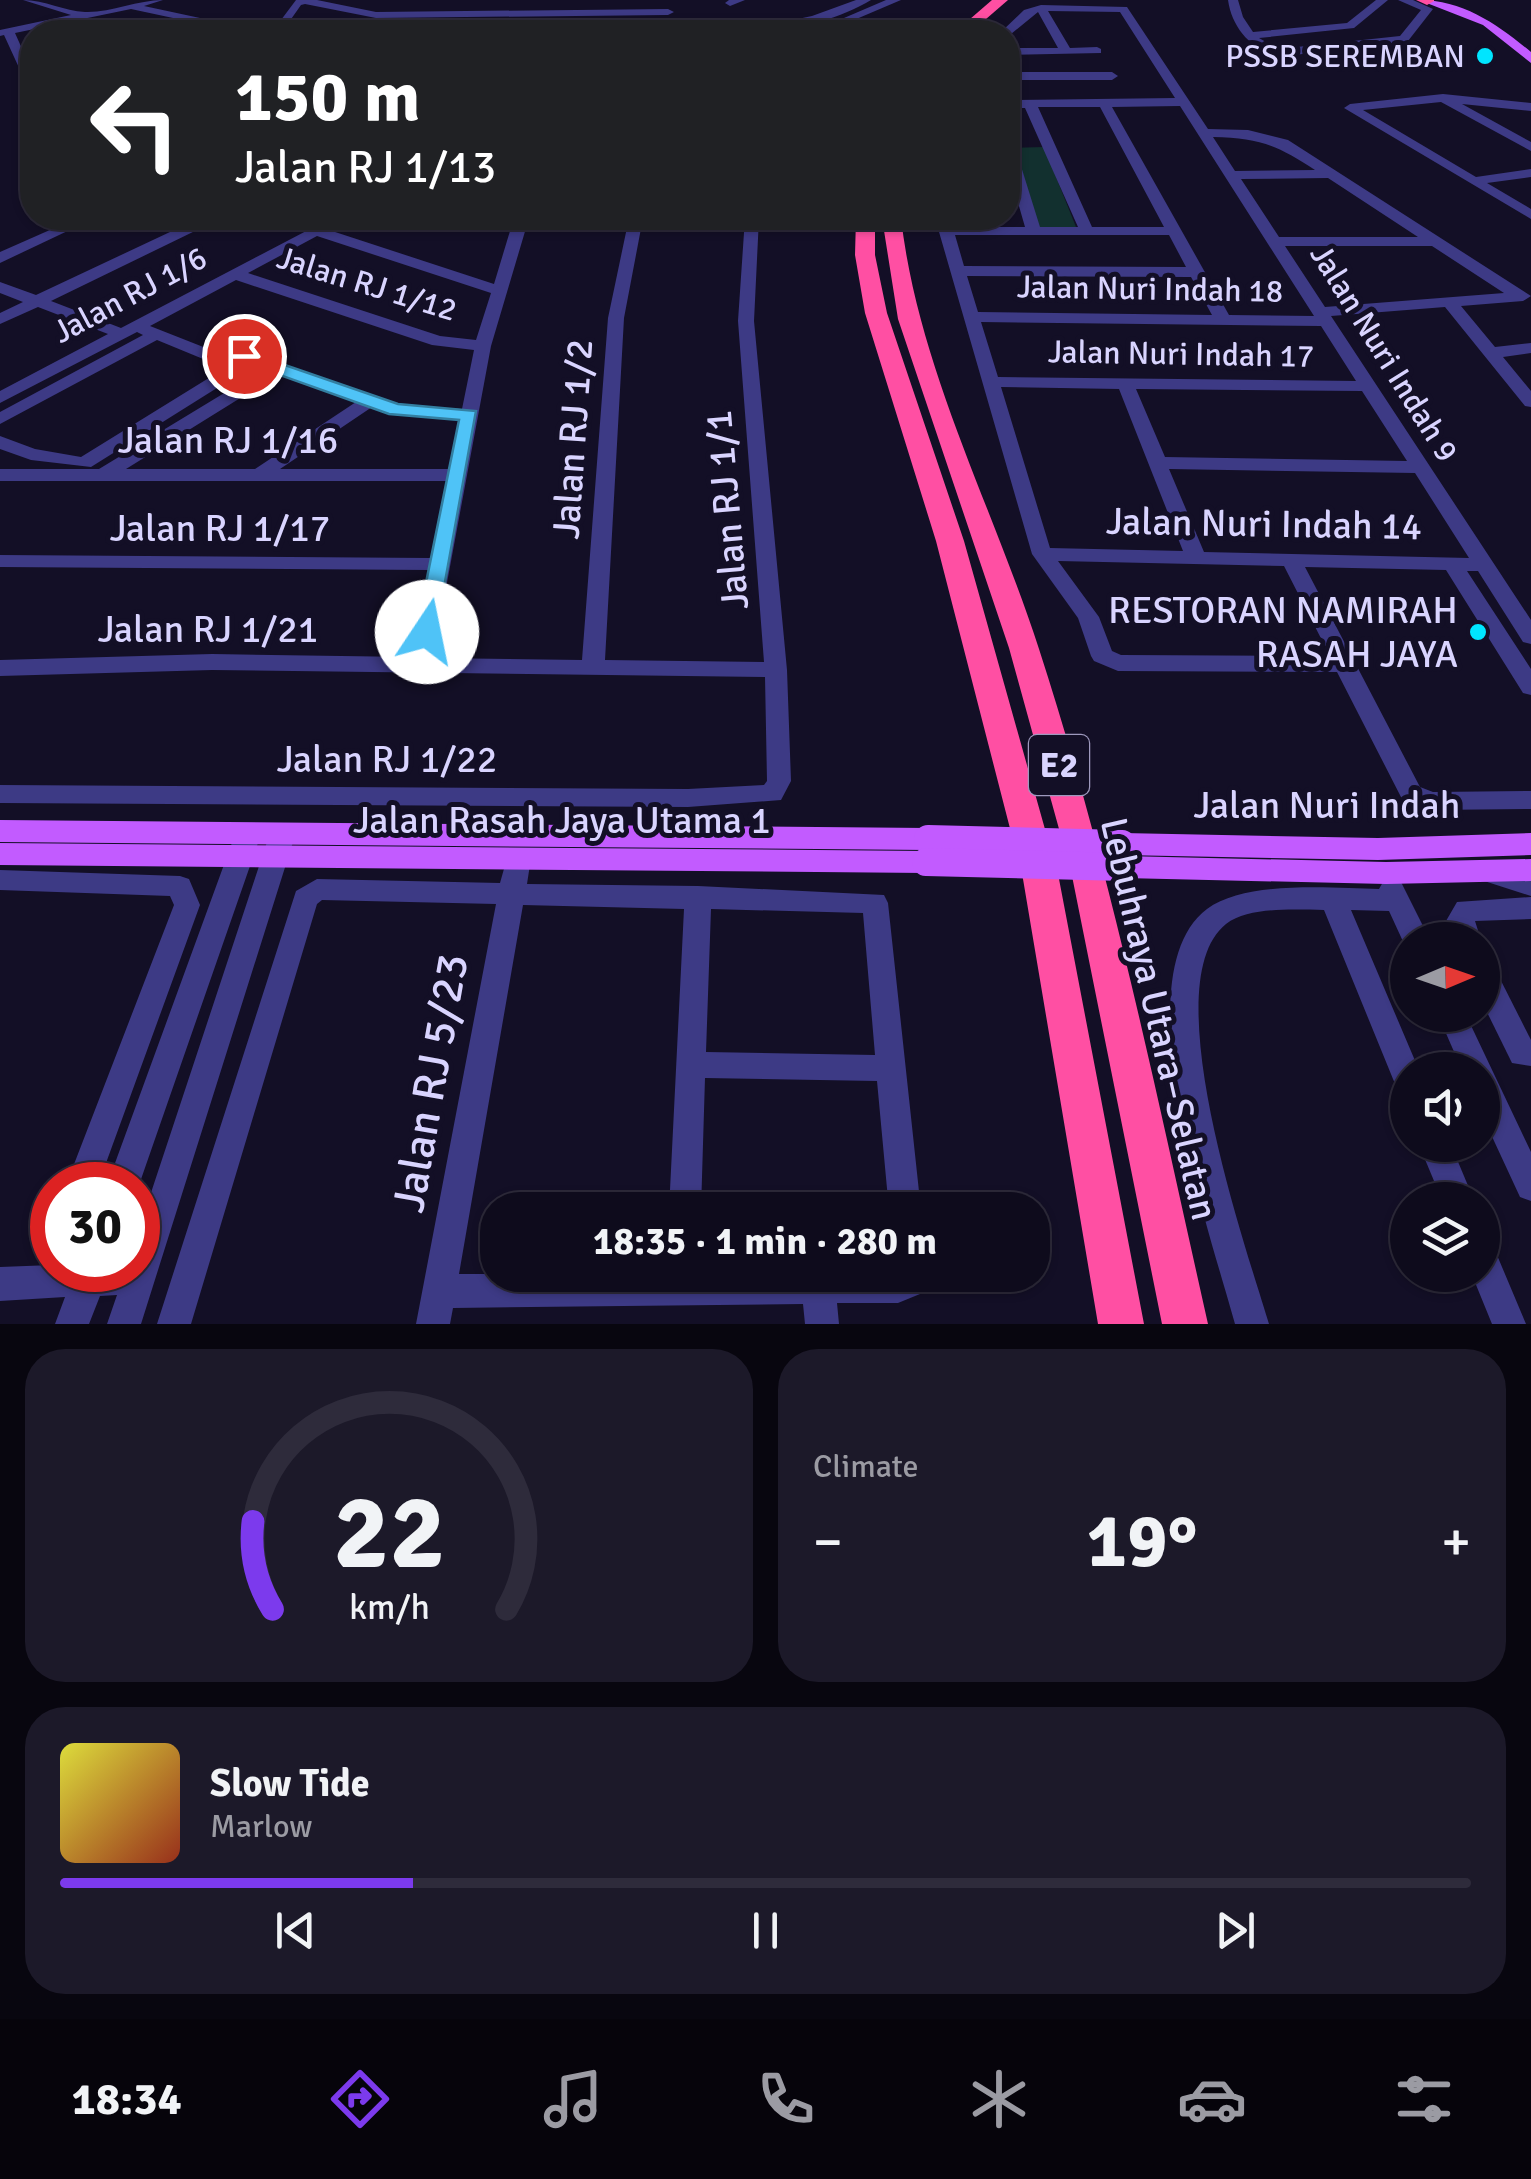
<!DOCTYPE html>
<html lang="en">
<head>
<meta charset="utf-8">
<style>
  body { margin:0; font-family:Signika,sans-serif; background:#1c1929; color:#f1f3f6; height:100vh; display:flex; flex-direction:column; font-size:38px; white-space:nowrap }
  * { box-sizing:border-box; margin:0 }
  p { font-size:32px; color:#9b9ba3 }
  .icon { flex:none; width:55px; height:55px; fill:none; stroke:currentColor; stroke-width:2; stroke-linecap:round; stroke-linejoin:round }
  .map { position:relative; height:1324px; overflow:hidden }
  .sheet { display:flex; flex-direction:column; gap:25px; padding:25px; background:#08060f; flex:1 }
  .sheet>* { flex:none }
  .hud { position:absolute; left:20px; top:20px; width:1000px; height:210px; border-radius:40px; box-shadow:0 2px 8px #0004,0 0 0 2px #2e2b3b; background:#202124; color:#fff; overflow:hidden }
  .needle { width:65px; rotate:88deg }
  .fabs { position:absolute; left:1390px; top:922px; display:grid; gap:20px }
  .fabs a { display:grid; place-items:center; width:110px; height:110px; border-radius:50%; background:#0e0b1c; box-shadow:0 2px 8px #0004,0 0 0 2px #2e2b3b; font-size:50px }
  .speed { position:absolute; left:30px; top:1162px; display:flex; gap:20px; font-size:50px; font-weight:700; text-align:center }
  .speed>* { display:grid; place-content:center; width:130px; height:130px; border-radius:50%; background:#0e0b1c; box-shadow:0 2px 8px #0004,0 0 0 2px #2e2b3b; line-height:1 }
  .speed .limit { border:15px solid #d22; background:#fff; color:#111 }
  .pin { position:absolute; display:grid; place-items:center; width:85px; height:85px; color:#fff; margin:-42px; border:5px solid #fff; border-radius:50%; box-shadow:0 2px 10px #0007 }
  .me { position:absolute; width:110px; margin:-55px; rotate:11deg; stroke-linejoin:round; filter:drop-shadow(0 0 8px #0008) }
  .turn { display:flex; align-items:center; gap:35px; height:210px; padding:0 50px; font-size:45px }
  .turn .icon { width:130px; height:130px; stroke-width:2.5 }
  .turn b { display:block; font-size:70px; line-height:85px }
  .big { font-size:75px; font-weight:700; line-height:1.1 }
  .sheet .card { flex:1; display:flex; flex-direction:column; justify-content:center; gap:15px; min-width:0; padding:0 35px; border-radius:40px; background:#1c1929 }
  .sheet .dial { align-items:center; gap:0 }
  .dial svg { height:260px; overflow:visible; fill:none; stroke:#2e2b3b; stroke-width:7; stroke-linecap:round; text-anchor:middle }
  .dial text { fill:#f1f3f6; stroke:none }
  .song { display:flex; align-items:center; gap:30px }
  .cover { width:120px; height:120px; border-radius:15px; background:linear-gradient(135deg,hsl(60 70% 55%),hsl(10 70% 35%)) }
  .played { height:10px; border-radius:5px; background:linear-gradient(90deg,#7c3aed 25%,#2e2b3b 25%) }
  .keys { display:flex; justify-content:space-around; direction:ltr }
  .heat { display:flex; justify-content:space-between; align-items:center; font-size:55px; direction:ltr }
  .sheet .tiles { flex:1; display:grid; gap:25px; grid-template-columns:1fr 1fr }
  .card:last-child { grid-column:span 2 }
  .trip { position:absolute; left:480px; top:1192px; width:570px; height:100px; border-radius:40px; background:#0e0b1c; box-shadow:0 2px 8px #0004,0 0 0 2px #2e2b3b; font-weight:700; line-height:100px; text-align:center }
  .tabs { display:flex; height:160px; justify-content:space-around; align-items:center; background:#06040b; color:#9b9ba3 }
  .tabs .icon { width:70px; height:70px }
  .tabs .current { color:#7c3aed }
  .tabs b { font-size:45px; color:#f1f3f6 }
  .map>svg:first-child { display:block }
</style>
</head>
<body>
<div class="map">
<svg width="1531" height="1324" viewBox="0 0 1531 1324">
  <rect width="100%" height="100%" fill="#130f26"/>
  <polygon fill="#12302f" points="1044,147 1076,227 1039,227 1011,148"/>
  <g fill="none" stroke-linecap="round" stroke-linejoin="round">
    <g fill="#3d3a85" fill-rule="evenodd">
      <path d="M 23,0 C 45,0 64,11 85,12 C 110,13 137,0 163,0 L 144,6 L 265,32 C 243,33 222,23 201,24 C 183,25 165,32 146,32 L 187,21 L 131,9 L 15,33 L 32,71 L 32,87 L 26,83 L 4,35 L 0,36 L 0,30 L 71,15 Z"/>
      <polygon points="296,0 317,0 376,12 668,9 674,12 668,15 376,18 305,4 301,5 282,32 272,32"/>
      <polygon points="729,0 745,0 730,6 725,3"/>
      <path d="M 856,0 L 871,0 C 835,22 778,35 735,32 L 812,16 Z"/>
      <polygon points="886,0 901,0 854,20 844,18"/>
      <path d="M 1228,0 L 1238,0 L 1243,17 L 1253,32 L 1347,23 L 1376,0 L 1388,0 L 1354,28 L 1259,38 L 1278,49 L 1400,36 L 1421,10 L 1398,0 L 1413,0 L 1433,9 L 1408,41 L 1278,57 C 1251,49 1232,28 1228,0 Z"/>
      <path d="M 1041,5 L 1127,7 L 1208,129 L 1248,130 L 1288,140 L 1531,296 L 1523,301 L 1461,306 L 1495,347 L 1531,343 L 1531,353 L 1503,357 L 1531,391 L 1531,407 L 1525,406 L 1445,307 L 1331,316 L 1531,620 L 1531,644 L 1523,642 L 1478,571 L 1467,571 L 1531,669 L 1531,695 L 1523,693 L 1446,570 L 1305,567 L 1420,787 L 1433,792 L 1531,791 L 1531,809 L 1431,810 L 1402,799 L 1337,672 L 1118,671 L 1094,661 L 1091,656 L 1078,618 L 1032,554 L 935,218 L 949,218 L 952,227 L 1025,227 L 1008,168 L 1008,143 L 1015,147 L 1040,227 L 1078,227 L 1025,108 L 1008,108 L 1008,100 L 1175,98 L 1120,12 L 1048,11 L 1070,48 L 1097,47 L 1101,49 L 1101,53 L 1008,55 L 1008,48 L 1058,48 L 1038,12 L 1011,34 L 1001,32 L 1024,10 ZM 1180,106 L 1314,316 L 1229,315 L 1112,107 ZM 1038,107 L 1100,107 L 1164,227 L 1092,227 ZM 1213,137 C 1259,138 1277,145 1315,170 L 1235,171 ZM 1328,178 L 1418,237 L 1279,237 L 1241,179 ZM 955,235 L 1169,235 L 1186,267 L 964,266 ZM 1285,246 L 1432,246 L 1504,293 L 1325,307 ZM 967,276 L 1191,277 L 1212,315 L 978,312 ZM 981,322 L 1321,326 L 1356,381 L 998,377 ZM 1001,387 L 1119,389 L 1183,551 L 1050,548 ZM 1136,389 L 1362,391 L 1407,461 L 1165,457 ZM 1169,469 L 1415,473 L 1469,558 L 1204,552 ZM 1058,561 L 1284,566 L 1330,656 L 1121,655 L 1112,651 L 1099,617 Z"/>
      <polygon points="1008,72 1112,72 1118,76 1112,80 1008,80"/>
      <polygon points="1443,94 1531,103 1531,111 1462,104 1531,142 1531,151 1441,102 1363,110 1476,177 1531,169 1531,177 1487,183 1531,209 1531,219 1344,108 1350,104"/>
      <polygon points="77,218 95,218 0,263 0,252"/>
      <path d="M 192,218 L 207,218 L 197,230 L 51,301 L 121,328 L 331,218 L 348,218 L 329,230 L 494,284 L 510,231 L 473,218 L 494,218 L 513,223 L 515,218 L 529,218 L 491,346 L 433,658 L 582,660 L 608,318 L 629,218 L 643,218 L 624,318 L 605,660 L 764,662 L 738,321 L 745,218 L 759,218 L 754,321 L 787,670 L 791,781 L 781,800 L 688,807 L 0,803 L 0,785 L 688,789 L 764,785 L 767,781 L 765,677 L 212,670 L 0,676 L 0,660 L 212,654 L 411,657 L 428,570 L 0,567 L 0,555 L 431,558 L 447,481 L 0,481 L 0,469 L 99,469 L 264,369 L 219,353 L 217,349 L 225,344 L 398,405 L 462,409 L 474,350 L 432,345 L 236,280 L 150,326 L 244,363 L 244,371 L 91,467 L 31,460 L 0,449 L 0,436 L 35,449 L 81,457 L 225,368 L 157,340 L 0,424 L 0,412 L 143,335 L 137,332 L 0,403 L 0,391 L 108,334 L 38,307 L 0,324 L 0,313 L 23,302 L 0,293 L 0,282 L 36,295 L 187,224 ZM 317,236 L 491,293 L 476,340 L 440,336 L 248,273 ZM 279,374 L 356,402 L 255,469 L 126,469 ZM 372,407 L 396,415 L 459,420 L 449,469 L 280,469 Z"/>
      <polygon points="246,830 255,833 259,840 139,1185 138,1188 138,1185 107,1185 233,840 237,833"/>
      <polygon points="280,832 289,835 293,842 141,1324 107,1324 117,1295 100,1296 89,1324 55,1324 65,1297 0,1301 0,1267 52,1265 52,1270 138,1270 138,1232 267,842 271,835"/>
      <path d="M 518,848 L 527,851 L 531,858 L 527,884 L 698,886 L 884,895 L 888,903 L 921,1210 L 889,1210 L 877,1081 L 705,1078 L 701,1210 L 669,1210 L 684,909 L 523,905 L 459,1274 L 929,1275 L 920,1294 L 898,1303 L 837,1303 L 839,1324 L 805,1324 L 803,1304 L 453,1308 L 450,1324 L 416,1324 L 496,904 L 322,900 L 317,904 L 191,1324 L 157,1324 L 296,891 L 317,879 L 500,883 L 509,851 ZM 711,909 L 863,913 L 875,1055 L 706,1052 Z"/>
      <polygon points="1487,862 1531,876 1531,896 1478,879 1474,872 1478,865"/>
      <polygon points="0,870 180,876 189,879 200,905 98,1185 66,1185 174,905 170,896 0,890"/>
      <path d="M 1392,879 L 1401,882 L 1430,940 L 1408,940 L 1406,948 L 1389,911 L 1351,910 L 1419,1070 L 1408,1070 L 1408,1092 L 1397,1088 L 1393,1079 L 1324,910 C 1296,910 1250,906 1226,924 C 1153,982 1246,1247 1269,1324 L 1235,1324 C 1211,1236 1120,974 1207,909 C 1246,880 1332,888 1379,889 L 1383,882 Z"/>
      <polygon points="1531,897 1531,919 1475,921 1481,940 1453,940 1446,921 1457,902"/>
      <polygon points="1482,960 1492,963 1531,1040 1531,1066 1512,1063 1482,1002"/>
      <polygon points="1438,1015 1466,1015 1531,1152 1531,1201 1520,1197 1482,1115 1482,1070 1462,1070"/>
      <polygon points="1419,1145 1451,1145 1474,1200 1442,1200"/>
      <polygon points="1482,1243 1494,1248 1526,1324 1492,1324 1472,1275 1482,1275"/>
    </g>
    <g fill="#c25bff" fill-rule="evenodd">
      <path d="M 1419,0 C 1464,0 1498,25 1531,52 L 1531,63 L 1483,25 Z"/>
      <polygon points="0,820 928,828 938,831 942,839 938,847 928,850 0,842"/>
      <polygon points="1122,833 1378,838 1531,833 1531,855 1378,860 1122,855 1112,852 1108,844 1112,836"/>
      <polygon points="0,843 926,851 936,854 940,862 936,870 926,873 0,865"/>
      <polygon points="1124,856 1386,862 1531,859 1531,881 1386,884 1124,878 1114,875 1109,867 1114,859"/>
    </g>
    <g fill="#ff4fa3" fill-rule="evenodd">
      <polygon points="992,0 1008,0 971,32 955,32"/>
      <polygon points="1416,0 1434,0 1434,1 1427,5"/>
      <polygon points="856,218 875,218 875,255 887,313 964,541 1059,879 1144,1324 1098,1324 1023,879 936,541 865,313 855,255"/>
      <path d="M 882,218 L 901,218 C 918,367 993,507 1039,649 C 1111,870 1157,1097 1208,1324 L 1162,1324 L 1072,876 L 1009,648 L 898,319 Z"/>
    </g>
    <g stroke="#c25bff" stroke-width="28">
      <polyline points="928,839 1122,844"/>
      <polyline points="926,862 1124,867"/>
    </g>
  </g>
  <polygon fill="#4fc3f7" stroke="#337fa1" stroke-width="2.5" points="238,353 250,353 398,404 476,411 435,637 427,639 416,632 459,420 389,414 238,360"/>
  <g fill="#00e5ff" stroke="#130f26" stroke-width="4">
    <circle cx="1485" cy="56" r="10"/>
    <circle cx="1478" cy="632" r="10"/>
  </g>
  <g text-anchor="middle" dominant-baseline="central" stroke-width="10" stroke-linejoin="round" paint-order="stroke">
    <g font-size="32" fill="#d9d4ff" stroke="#130f26" text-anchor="end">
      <text x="1465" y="56">PSSB SEREMBAN</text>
    </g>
    <g font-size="32" fill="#d9d4ff" stroke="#130f26">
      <text transform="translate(367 284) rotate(17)">Jalan RJ 1/12</text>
      <text transform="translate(1150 289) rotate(1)">Jalan Nuri Indah 18</text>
      <text transform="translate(130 295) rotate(-28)">Jalan RJ 1/6</text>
      <text transform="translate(1384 353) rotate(58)">Jalan Nuri Indah 9</text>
      <text transform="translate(1181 354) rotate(1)">Jalan Nuri Indah 17</text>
    </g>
    <rect fill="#130f26" stroke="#9e99be" stroke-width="2.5" x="1029" y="735" width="60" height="60" rx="8"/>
    <g font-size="35" font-weight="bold" fill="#d9d4ff">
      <text x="1059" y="765">E2</text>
    </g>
    <g font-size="38" fill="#d9d4ff" stroke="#130f26">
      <text transform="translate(573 439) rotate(-86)">Jalan RJ 1/2</text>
      <text x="228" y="440">Jalan RJ 1/16</text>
      <text transform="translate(727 510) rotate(-95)">Jalan RJ 1/1</text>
      <text transform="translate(1264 524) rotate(1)">Jalan Nuri Indah 14</text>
      <text x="220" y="528">Jalan RJ 1/17</text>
      <text x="208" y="629">Jalan RJ 1/21</text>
      <text x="387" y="759">Jalan RJ 1/22</text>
      <text x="1327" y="805">Jalan Nuri Indah</text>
      <text x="562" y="820">Jalan Rasah Jaya Utama 1</text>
      <text transform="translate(1159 1019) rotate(77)">Lebuhraya Utara–Selatan</text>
    </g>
    <g font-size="38" fill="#d9d4ff" stroke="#130f26" text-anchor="end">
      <text x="1458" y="610">RESTORAN NAMIRAH<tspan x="1458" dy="44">RASAH JAYA</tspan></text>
    </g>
    <g font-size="45" fill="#d9d4ff" stroke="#130f26">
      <text transform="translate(431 1083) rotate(-80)">Jalan RJ 5/23</text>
    </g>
  </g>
</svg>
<div class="fabs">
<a><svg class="needle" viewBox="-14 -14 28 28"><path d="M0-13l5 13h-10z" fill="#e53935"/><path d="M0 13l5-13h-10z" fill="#9b9ba3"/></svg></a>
<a><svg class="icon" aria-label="sound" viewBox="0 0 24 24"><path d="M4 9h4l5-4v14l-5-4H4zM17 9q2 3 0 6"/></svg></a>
<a><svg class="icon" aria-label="layers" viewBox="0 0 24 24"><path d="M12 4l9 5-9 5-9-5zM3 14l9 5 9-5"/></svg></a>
</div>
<div class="speed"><div class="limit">30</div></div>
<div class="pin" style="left:244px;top:356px;background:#d93025"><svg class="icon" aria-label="arrive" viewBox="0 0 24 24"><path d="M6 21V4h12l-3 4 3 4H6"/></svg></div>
<svg class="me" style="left:427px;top:632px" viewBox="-20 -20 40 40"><circle r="19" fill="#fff"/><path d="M0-13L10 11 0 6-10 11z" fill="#4fc3f7"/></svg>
<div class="trip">18:35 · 1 min · 280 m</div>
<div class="hud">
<div class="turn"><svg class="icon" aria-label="left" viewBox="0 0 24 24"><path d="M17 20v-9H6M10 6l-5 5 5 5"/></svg><div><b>150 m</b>Jalan RJ 1/13</div></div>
</div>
</div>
<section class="sheet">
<div class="tiles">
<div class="card dial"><svg viewBox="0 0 100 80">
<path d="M14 69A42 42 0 1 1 86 69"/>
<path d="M14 69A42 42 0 0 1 8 42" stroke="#7c3aed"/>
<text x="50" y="56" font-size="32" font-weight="700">22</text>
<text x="50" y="72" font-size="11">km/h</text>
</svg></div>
<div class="card"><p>Climate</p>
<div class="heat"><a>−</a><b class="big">19°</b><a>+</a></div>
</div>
<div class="card">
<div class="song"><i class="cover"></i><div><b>Slow Tide</b><p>Marlow</p></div></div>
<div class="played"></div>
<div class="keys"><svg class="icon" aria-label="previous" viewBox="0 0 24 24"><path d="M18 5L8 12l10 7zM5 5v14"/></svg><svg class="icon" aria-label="pause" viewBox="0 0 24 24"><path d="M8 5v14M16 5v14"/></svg><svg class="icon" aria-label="next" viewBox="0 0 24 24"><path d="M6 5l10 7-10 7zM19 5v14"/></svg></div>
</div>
</div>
</section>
<nav class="tabs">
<b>18:34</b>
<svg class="icon current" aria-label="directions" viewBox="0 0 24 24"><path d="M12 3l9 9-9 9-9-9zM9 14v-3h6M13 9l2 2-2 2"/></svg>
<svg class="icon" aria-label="music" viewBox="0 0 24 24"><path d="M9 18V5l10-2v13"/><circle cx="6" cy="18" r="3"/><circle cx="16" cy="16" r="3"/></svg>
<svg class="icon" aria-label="phone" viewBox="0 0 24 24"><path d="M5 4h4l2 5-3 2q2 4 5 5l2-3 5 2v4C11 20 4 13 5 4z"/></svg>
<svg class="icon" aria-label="climate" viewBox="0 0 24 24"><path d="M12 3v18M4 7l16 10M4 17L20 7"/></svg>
<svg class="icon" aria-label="car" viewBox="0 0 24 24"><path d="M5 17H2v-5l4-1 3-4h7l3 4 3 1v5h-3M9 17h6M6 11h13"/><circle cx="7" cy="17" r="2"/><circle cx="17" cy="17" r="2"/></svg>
<svg class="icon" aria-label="filters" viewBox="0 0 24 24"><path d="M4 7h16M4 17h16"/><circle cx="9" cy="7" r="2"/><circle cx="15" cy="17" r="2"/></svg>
</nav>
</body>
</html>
